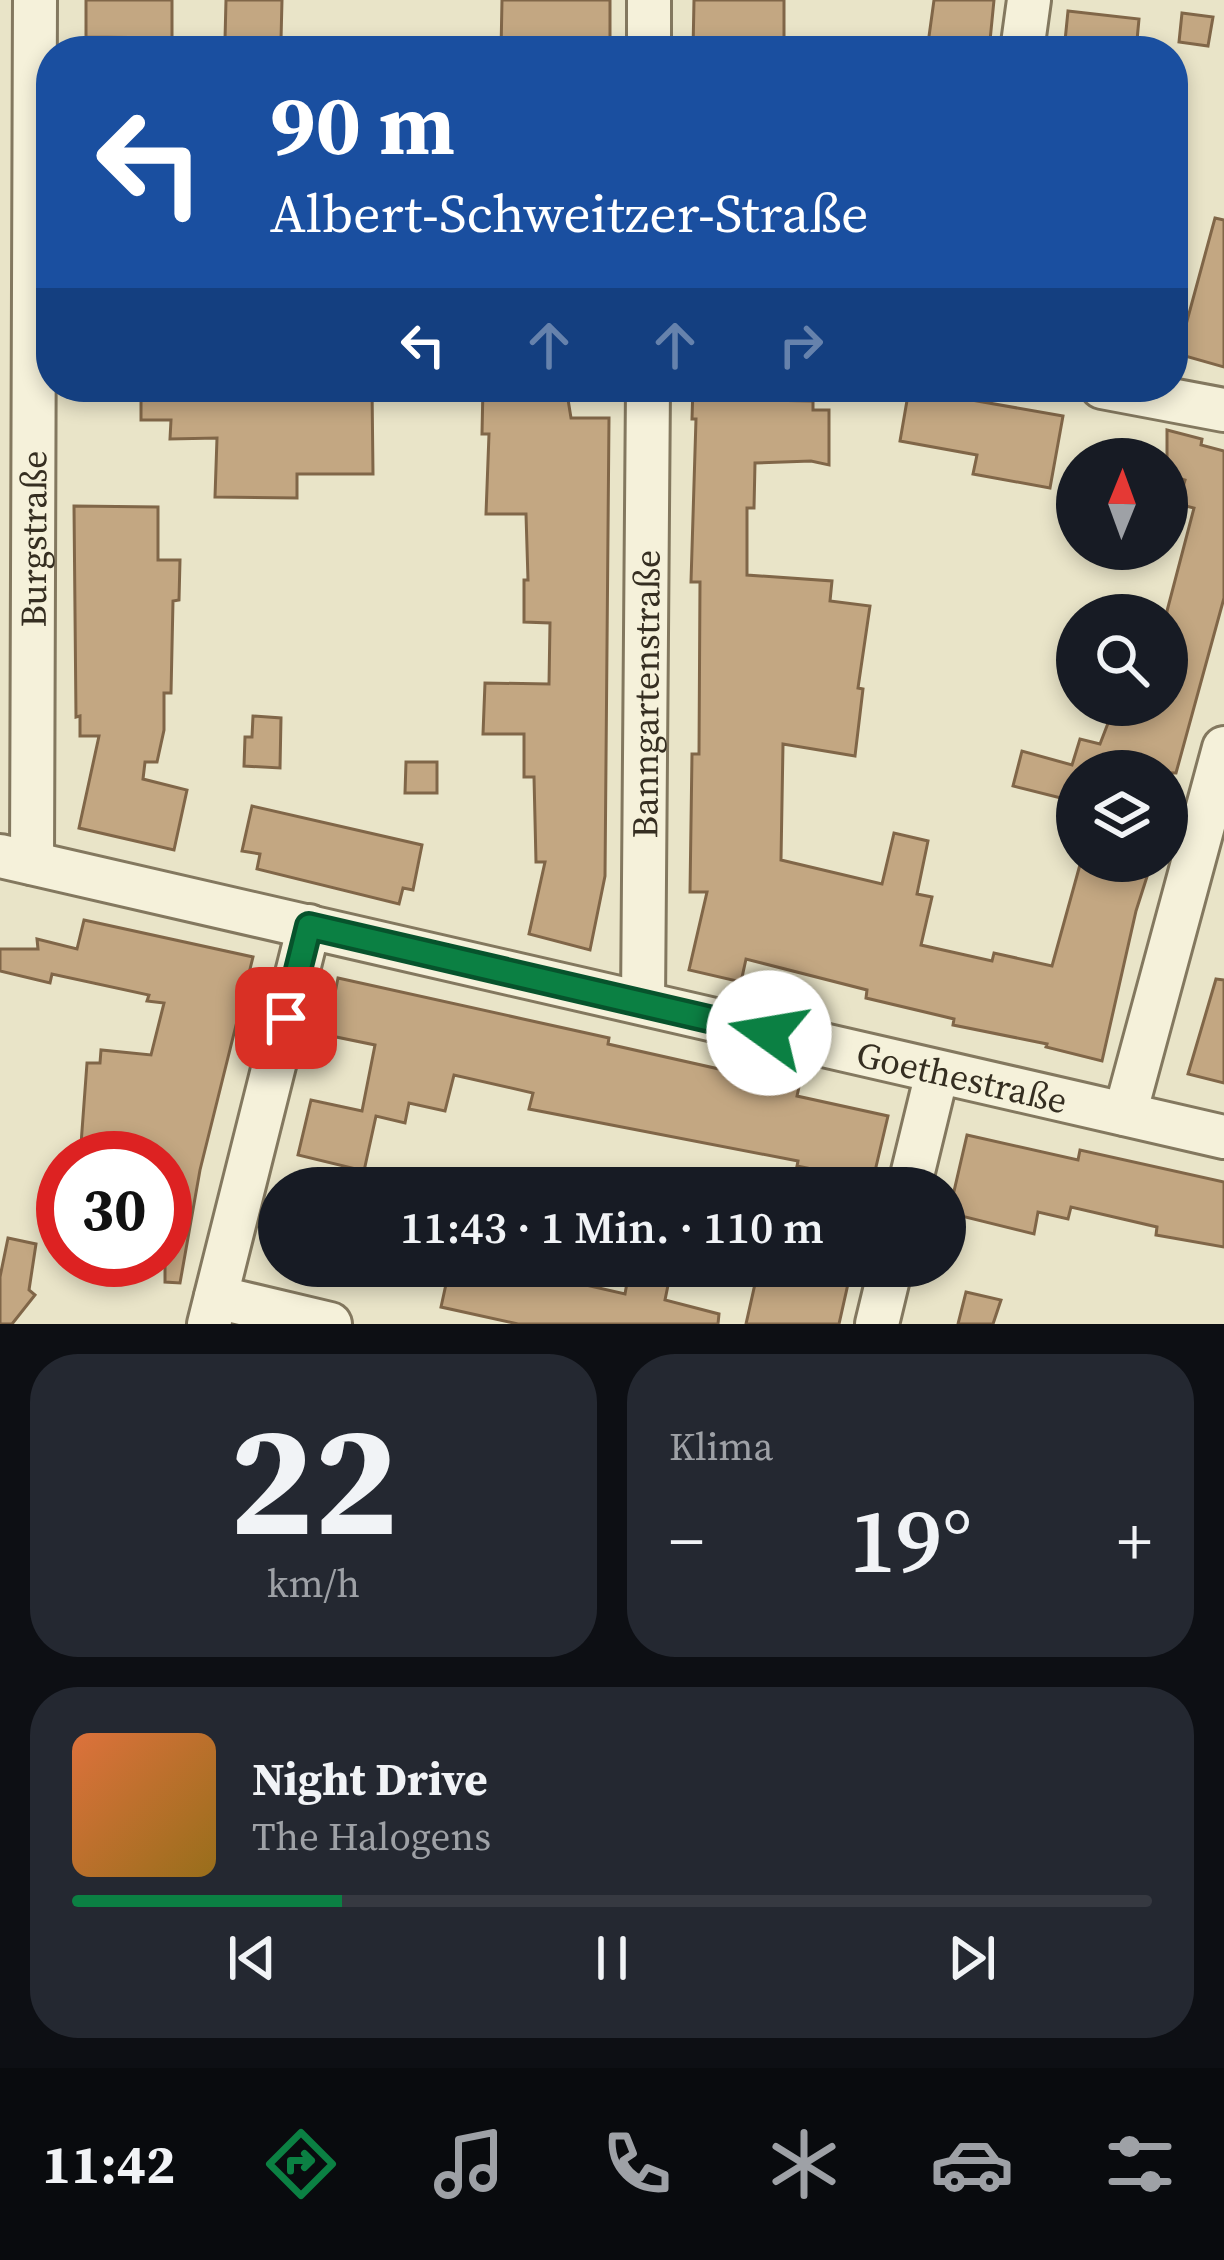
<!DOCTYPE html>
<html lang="de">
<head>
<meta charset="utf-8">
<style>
  body { margin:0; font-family:"Source Serif 4",serif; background:#242831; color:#f1f3f6; height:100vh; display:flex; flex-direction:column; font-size:45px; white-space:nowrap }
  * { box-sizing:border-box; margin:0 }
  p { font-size:39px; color:#9ea1a6 }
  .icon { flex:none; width:66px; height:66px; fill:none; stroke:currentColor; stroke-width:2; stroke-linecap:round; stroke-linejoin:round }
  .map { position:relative; height:1324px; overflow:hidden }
  .drawer { display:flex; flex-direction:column; gap:30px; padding:30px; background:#0d0f14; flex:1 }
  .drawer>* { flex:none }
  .top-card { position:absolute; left:36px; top:36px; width:1152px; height:366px; border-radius:48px; box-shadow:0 6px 18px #0003; background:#1a4fa0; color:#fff; overflow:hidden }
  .needle { width:78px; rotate:1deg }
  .controls { position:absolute; left:1056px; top:438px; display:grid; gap:24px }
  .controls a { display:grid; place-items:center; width:132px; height:132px; border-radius:50%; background:#171b24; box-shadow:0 6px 18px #0003; font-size:60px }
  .speed { position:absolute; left:36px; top:1131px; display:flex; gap:24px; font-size:60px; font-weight:700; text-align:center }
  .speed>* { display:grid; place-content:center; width:156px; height:156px; border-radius:50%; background:#171b24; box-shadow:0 6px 18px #0003; line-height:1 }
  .speed .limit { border:18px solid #d22; background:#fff; color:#111 }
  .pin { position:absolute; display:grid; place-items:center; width:102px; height:102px; color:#fff; margin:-51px; border-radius:24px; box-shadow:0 6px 18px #0006 }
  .me { position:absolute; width:132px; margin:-66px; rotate:283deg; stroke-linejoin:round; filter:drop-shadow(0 0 9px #0008) }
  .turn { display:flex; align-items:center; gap:42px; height:252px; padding:0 36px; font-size:54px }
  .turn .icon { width:156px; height:156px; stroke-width:2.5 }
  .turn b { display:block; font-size:84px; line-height:102px }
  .lanes { display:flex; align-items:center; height:114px; padding:0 36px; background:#0003; justify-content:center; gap:60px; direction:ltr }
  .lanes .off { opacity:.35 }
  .big { font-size:90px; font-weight:600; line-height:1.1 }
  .drawer .widget { flex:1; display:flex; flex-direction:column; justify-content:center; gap:18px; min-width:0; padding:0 42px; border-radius:48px; background:#242831 }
  .drawer .dial { align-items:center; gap:0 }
  .dial b { font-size:156px; line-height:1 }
  .song { display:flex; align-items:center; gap:36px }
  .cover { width:144px; height:144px; border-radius:18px; background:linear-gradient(135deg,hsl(20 70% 55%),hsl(40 70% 35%)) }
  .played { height:12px; border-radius:6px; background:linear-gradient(90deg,#0b8043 25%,#363941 25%) }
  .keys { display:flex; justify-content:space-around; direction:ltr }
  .heat { display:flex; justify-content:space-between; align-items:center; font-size:66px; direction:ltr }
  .drawer .tiles { flex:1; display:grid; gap:30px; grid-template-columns:1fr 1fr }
  .widget:last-child { grid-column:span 2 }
  .trip { position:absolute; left:258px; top:1167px; width:708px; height:120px; border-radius:60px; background:#171b24; box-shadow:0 6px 18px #0003; font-weight:600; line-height:120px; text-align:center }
  .tabs { display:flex; height:192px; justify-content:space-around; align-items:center; background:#090b0e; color:#9ea1a6 }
  .tabs .icon { width:84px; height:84px }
  .tabs .on { color:#0b8043 }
  .tabs b { font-size:54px; color:#f1f3f6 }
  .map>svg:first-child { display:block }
</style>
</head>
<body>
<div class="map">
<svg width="1224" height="1324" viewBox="0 0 1224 1324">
  <rect width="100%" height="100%" fill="#e9e4c8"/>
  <g fill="#c3a782" stroke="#806648" stroke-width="3">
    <polygon points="86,0 172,0 172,38 86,37"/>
    <polygon points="226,0 282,0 281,40 225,40"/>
    <polygon points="502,0 610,0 610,49 501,51"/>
    <polygon points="694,0 784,0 784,51 693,51"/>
    <polygon points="934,0 994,0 989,51 927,51"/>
    <polygon points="1068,11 1139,19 1136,51 1064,51"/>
    <polygon points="1182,13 1213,17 1208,46 1179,42"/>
    <polygon points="1215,218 1224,220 1224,367 1178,354"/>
    <polygon points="141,387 372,387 373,474 297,474 297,498 215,497 217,438 170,439 171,420 141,420"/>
    <polygon points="483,387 566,387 571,418 609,418 605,876 590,950 529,934 545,862 536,862 534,777 524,777 524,734 483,734 485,683 549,684 550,623 524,622 524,580 528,580 526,514 486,514 489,434 482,434"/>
    <polygon points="693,387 757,387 757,400 813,401 813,410 829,410 829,465 811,461 755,463 754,508 747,508 747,575 832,581 830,601 870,606 858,688 863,689 855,756 783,744 781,860 882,884 894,833 928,841 917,894 932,897 921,945 992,961 994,953 1052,966 1081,861 1152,861 1136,911 1102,1061 1046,1047 1047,1044 953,1025 954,1019 866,998 867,990 746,959 741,982 689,970 707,892 690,892 692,754 699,754 700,582 691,582 696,419 692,419"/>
    <polygon points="909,389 1063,416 1050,488 973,474 977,455 900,441"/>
    <polygon points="1167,430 1202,439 1201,445 1224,451 1224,598 1176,773 1077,771 1077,802 1013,786 1022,751 1072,765 1080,739 1100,744 1115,705 1167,705 1167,611 1194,508 1178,504 1185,480 1167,475"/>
    <polygon points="74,506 158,507 158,560 180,560 179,600 173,601 171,693 164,693 164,730 157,762 145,762 143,779 187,790 174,850 79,828 99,736 80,736 80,716 76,717"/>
    <polygon points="253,716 281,718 280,768 244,766 245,737 252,737"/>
    <polygon points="406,762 437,762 437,793 405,793"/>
    <polygon points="252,806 422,845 413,890 403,888 399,904 257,869 260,854 242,851"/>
    <polygon points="84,920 253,957 200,1170 180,1283 165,1282 165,1158 80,1158 87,1063 100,1063 101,1050 151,1055 164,1003 147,1001 149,995 52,974 50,983 0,971 0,949 38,949 37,939 77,949"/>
    <polygon points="338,978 609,1038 608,1044 799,1087 797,1096 888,1116 871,1188 838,1188 841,1175 797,1166 798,1161 529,1109 533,1093 454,1075 445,1111 409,1103 405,1123 376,1116 364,1171 298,1155 311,1100 362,1111 375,1045 312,1032 320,1001 333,1003"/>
    <polygon points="1216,979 1224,980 1224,1083 1188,1074"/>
    <polygon points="967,1135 1078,1160 1080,1150 1224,1182 1224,1247 1156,1235 1157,1227 1071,1207 1068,1219 1038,1212 1034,1234 949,1213"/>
    <polygon points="8,1238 36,1244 29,1290 35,1295 12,1324 0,1324 0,1277"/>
    <polygon points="450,1266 539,1266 538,1274 625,1294 630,1266 672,1266 665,1300 719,1314 718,1324 518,1324 441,1307"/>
    <polygon points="759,1266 852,1266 839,1324 746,1324"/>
    <polygon points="966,1292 1001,1300 993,1324 958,1324"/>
  </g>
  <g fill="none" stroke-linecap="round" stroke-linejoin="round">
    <defs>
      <g id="minor">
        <polyline points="649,0 649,51"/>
        <polyline points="1022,51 1029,0"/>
        <polyline points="1102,387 1224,410"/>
        <path id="s1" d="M 0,856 L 1224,1137"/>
        <path id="s2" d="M 32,863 L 35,0"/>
        <path id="s3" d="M 643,1003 L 648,387"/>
        <polyline points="1125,1114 1224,748"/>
        <polyline points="909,1188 937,1073"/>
        <polyline points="216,1297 330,1324"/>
        <polyline points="209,1324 309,926"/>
        <polyline points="877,1324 891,1266"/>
      </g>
    </defs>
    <use href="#minor" stroke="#83785f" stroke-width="48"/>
    <use href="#minor" stroke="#f5f1da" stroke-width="42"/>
  </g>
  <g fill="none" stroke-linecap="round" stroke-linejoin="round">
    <defs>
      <polyline id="route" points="286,1018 309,926 769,1033"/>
    </defs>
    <use href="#route" stroke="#07532c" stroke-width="30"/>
    <use href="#route" stroke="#0b8043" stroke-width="21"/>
  </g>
  <g text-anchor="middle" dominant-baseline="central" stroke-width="9" stroke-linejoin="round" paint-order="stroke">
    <g font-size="36" fill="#352e21" stroke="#f2eed7">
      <text stroke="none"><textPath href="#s2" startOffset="324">Burgstraße</textPath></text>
      <text stroke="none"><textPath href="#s3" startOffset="309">Banngartenstraße</textPath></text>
      <text stroke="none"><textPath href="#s1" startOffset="987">Goethestraße</textPath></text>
    </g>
  </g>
</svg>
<div class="controls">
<a><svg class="needle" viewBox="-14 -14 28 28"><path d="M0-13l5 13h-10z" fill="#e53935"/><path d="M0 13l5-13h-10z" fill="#9ea1a6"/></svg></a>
<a><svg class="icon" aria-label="search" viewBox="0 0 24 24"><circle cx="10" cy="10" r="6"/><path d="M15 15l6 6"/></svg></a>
<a><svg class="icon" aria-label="layers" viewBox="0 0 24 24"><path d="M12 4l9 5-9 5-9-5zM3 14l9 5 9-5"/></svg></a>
</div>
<div class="speed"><div class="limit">30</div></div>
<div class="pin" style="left:286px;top:1018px;background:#d93025"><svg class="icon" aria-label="arrive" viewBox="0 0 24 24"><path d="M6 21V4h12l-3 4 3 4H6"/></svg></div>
<svg class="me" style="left:769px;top:1033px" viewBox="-20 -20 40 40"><circle r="19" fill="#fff"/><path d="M0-13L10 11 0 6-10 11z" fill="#0b8043"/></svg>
<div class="trip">11:43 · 1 Min. · 110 m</div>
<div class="top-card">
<div class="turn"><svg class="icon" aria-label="left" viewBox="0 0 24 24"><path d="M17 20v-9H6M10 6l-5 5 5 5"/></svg><div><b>90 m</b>Albert-Schweitzer-Straße</div></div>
<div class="lanes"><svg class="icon" aria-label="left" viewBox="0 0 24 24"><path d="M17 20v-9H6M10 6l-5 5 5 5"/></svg><svg class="icon off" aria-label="ahead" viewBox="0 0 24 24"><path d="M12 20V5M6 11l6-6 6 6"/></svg><svg class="icon off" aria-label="ahead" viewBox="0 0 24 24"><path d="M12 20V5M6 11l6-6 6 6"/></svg><svg class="icon off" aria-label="right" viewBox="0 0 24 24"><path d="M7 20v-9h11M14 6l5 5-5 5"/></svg></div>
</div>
</div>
<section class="drawer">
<div class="tiles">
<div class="widget dial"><b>22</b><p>km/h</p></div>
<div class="widget"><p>Klima</p>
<div class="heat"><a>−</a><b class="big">19°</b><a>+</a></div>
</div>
<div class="widget">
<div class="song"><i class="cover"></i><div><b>Night Drive</b><p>The Halogens</p></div></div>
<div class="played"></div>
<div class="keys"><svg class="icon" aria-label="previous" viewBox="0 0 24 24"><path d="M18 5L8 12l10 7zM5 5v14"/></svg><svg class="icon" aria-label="pause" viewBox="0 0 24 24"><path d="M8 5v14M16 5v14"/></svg><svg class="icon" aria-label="next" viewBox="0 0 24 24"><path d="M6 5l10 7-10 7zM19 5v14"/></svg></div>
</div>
</div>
</section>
<nav class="tabs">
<b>11:42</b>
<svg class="icon on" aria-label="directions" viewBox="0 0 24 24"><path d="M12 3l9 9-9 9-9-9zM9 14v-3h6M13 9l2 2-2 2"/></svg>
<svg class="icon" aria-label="music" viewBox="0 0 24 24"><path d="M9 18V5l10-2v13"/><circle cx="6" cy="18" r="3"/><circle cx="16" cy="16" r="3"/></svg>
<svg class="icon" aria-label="phone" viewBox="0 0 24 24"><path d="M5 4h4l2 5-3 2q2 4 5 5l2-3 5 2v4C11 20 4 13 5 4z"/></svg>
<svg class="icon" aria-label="climate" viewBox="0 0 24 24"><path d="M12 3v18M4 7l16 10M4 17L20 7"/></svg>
<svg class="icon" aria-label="car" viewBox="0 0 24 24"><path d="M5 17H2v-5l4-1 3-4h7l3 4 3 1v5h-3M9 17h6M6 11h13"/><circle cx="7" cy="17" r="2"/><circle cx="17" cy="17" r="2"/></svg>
<svg class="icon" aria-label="filters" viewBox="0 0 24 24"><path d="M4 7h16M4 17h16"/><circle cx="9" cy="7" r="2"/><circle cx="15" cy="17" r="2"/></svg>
</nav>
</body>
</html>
